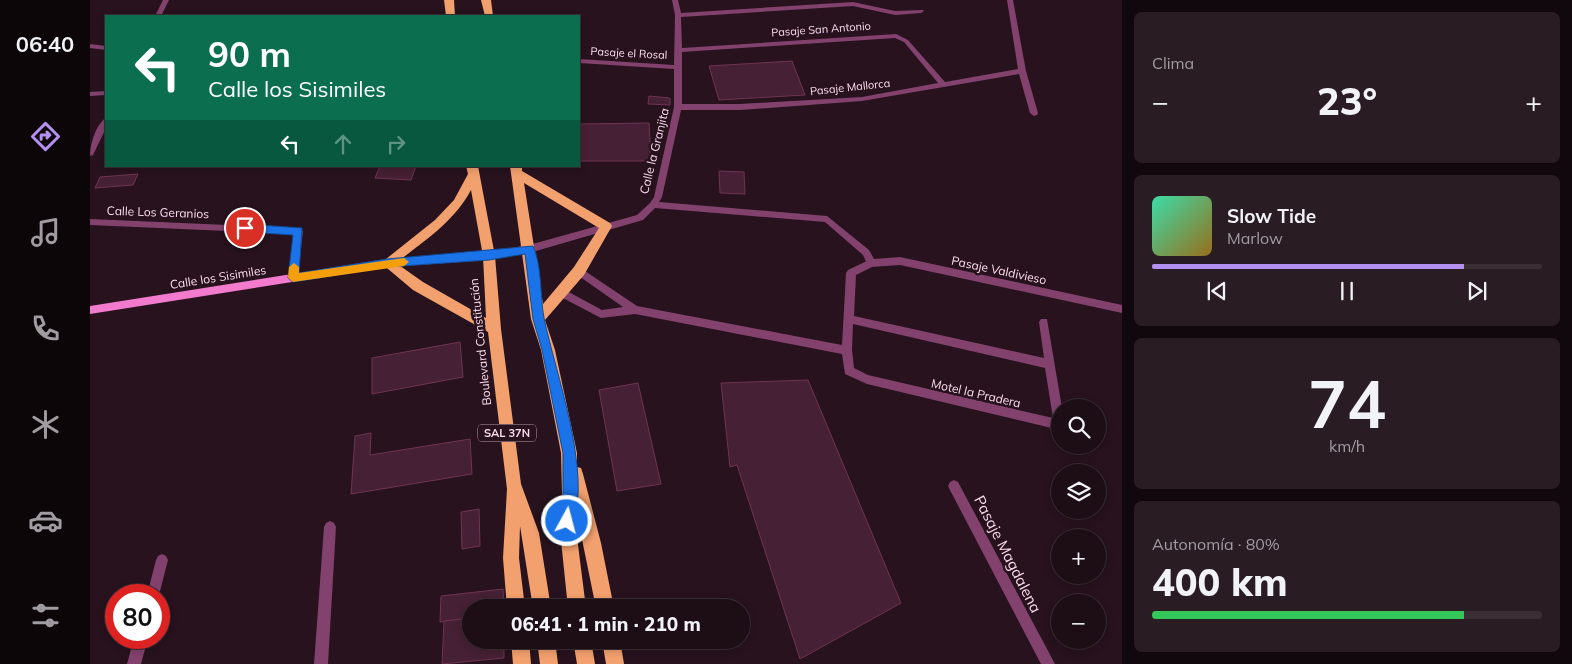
<!DOCTYPE html>
<html lang="es">
<head>
<meta charset="utf-8">
<style>
  body { margin:0; font-family:Mulish,sans-serif; background:#2a1c23; color:#f1f3f6; height:100vh; display:flex; flex-direction:column; font-size:19px; white-space:nowrap }
  * { box-sizing:border-box; margin:0 }
  p { font-size:16px; color:#a09ca1 }
  .icon { flex:none; width:28px; height:28px; fill:none; stroke:currentColor; stroke-width:2; stroke-linecap:round; stroke-linejoin:round }
  .map { position:relative; flex:1; overflow:hidden }
  .details { display:flex; flex-direction:column; gap:12px; padding:12px; background:#10080c; width:450px }
  .details>* { flex:none }
  .banner { position:absolute; left:15px; top:15px; width:475px; height:152px; border-radius:0px; box-shadow:0 2px 8px #0003,0 0 0 1px #3b2e35; background:#0b6e4f; color:#fff; overflow:hidden }
  .controls { position:absolute; left:961px; top:399px; display:grid; gap:10px }
  .controls a { display:grid; place-items:center; width:55px; height:55px; border-radius:50%; background:#1d0e16; box-shadow:0 2px 8px #0003,0 0 0 1px #3b2e35; font-size:25px }
  .speed { position:absolute; left:15px; top:584px; display:flex; gap:10px; font-size:25px; font-weight:700; text-align:center }
  .speed>* { display:grid; place-content:center; width:65px; height:65px; border-radius:50%; background:#1d0e16; box-shadow:0 2px 8px #0003,0 0 0 1px #3b2e35; line-height:1 }
  .speed .limit { border:8px solid #d22; background:#fff; color:#111 }
  .pin { position:absolute; display:grid; place-items:center; width:42px; height:42px; color:#fff; margin:-21px; border:2px solid #fff; border-radius:50%; box-shadow:0 1px 5px #0007 }
  .me { position:absolute; width:55px; margin:-28px; rotate:7deg; stroke-linejoin:round; filter:drop-shadow(0 0 4px #0008) }
  .turn { display:flex; align-items:center; gap:18px; height:105px; padding:0 20px; font-size:22px }
  .turn .icon { width:65px; height:65px; stroke-width:2.5 }
  .turn b { display:block; font-size:35px; line-height:42px }
  .lanes { display:flex; align-items:center; height:48px; padding:0 20px; background:#0003; justify-content:center; gap:25px; direction:ltr }
  .lanes .off { opacity:.35 }
  .big { font-size:38px; font-weight:800; line-height:1.1 }
  .details .widget { flex:1; display:flex; flex-direction:column; justify-content:center; gap:8px; min-width:0; padding:0 18px; border-radius:8px; background:#2a1c23 }
  .details .dial { align-items:center; gap:0 }
  .dial b { font-size:65px; line-height:1 }
  .song { display:flex; align-items:center; gap:15px }
  .cover { width:60px; height:60px; border-radius:8px; background:linear-gradient(135deg,hsl(160 70% 55%),hsl(40 70% 35%)) }
  .played { height:5px; border-radius:2px; background:linear-gradient(90deg,#b491f1 80%,#3b2e35 80%) }
  .keys { display:flex; justify-content:space-around; direction:ltr }
  .heat { display:flex; justify-content:space-between; align-items:center; font-size:28px; direction:ltr }
  .charge { height:8px; border-radius:4px; background:linear-gradient(90deg,#34c759 80%,#3b2e35 0) }
  .trip { position:absolute; left:372px; top:599px; width:288px; height:50px; border-radius:25px; background:#1d0e16; box-shadow:0 2px 8px #0003,0 0 0 1px #3b2e35; font-weight:800; line-height:50px; text-align:center }
  main { display:flex; flex:1; min-height:0 }
  .dock { display:flex; flex-direction:column; width:90px; justify-content:space-around; align-items:center; background:#0c0609; color:#a09ca1 }
  .dock .icon { width:35px; height:35px }
  .dock .selected { color:#b491f1 }
  .dock b { font-size:22px; color:#f1f3f6 }
  .map>svg:first-child { display:block }
</style>
</head>
<body>
<main>
<nav class="dock">
<b>06:40</b>
<svg class="icon selected" aria-label="directions" viewBox="0 0 24 24"><path d="M12 3l9 9-9 9-9-9zM9 14v-3h6M13 9l2 2-2 2"/></svg>
<svg class="icon" aria-label="music" viewBox="0 0 24 24"><path d="M9 18V5l10-2v13"/><circle cx="6" cy="18" r="3"/><circle cx="16" cy="16" r="3"/></svg>
<svg class="icon" aria-label="phone" viewBox="0 0 24 24"><path d="M5 4h4l2 5-3 2q2 4 5 5l2-3 5 2v4C11 20 4 13 5 4z"/></svg>
<svg class="icon" aria-label="climate" viewBox="0 0 24 24"><path d="M12 3v18M4 7l16 10M4 17L20 7"/></svg>
<svg class="icon" aria-label="car" viewBox="0 0 24 24"><path d="M5 17H2v-5l4-1 3-4h7l3 4 3 1v5h-3M9 17h6M6 11h13"/><circle cx="7" cy="17" r="2"/><circle cx="17" cy="17" r="2"/></svg>
<svg class="icon" aria-label="filters" viewBox="0 0 24 24"><path d="M4 7h16M4 17h16"/><circle cx="9" cy="7" r="2"/><circle cx="15" cy="17" r="2"/></svg>
</nav>
<div class="map">
<svg width="1032" height="664" viewBox="0 0 1032 664">
  <rect width="100%" height="100%" fill="#27121e"/>
  <g fill="#462034" stroke="#703453">
    <polygon points="702,61 715,95 629,100 619,66"/>
    <polygon points="559,96 580,98 580,105 558,104"/>
    <polygon points="559,123 561,161 489,161 489,124"/>
    <polygon points="290,166 326,166 321,180 285,178"/>
    <polygon points="629,171 654,172 655,194 630,193"/>
    <polygon points="48,174 43,185 5,188 10,177"/>
    <polygon points="370,342 373,377 282,394 282,358"/>
    <polygon points="718,380 811,603 710,659 647,465 640,467 631,383"/>
    <polygon points="548,383 571,484 527,491 509,390"/>
    <polygon points="281,433 280,455 380,439 382,474 261,494 265,436"/>
    <polygon points="389,509 390,546 372,549 371,512"/>
    <polygon points="413,589 414,608 381,608 381,618 350,622 351,596"/>
    <polygon points="381,618 381,640 414,640 414,658 352,664 354,621"/>
  </g>
  <g fill="none" stroke-linecap="round" stroke-linejoin="round">
    <path fill="#82426d" fill-rule="evenodd" d="M 781,259 L 784,260 L 786,263 L 784,266 L 766,275 L 764,316 L 954,358 L 949,322 L 951,319 L 957,319 L 972,408 L 970,408 L 970,430 L 777,384 L 755,374 L 752,354 L 545,314 L 511,318 L 469,296 L 467,293 L 469,290 L 475,290 L 512,310 L 533,307 L 486,274 L 484,271 L 489,267 L 547,306 L 752,345 L 756,273 L 758,270 ZM 763,324 L 955,368 L 963,418 L 778,375 L 764,368 L 762,350 Z"/>
    <g fill="#82426d" fill-rule="evenodd">
      <polygon points="73,0 79,0 71,16 65,16"/>
      <path d="M 582,0 L 588,0 L 591,13 L 763,2 L 805,11 L 833,10 L 834,11 L 831,13 L 805,15 L 763,6 L 591,17 L 592,48 L 806,34 L 818,40 L 855,82 L 928,69 L 917,0 L 923,0 L 936,71 L 948,113 L 947,115 L 944,116 L 940,113 L 929,74 L 772,101 L 650,110 L 591,110 L 572,197 L 569,202 L 737,216 L 779,250 L 784,259 L 810,257 L 1032,305 L 1032,313 L 810,265 L 781,267 L 778,266 L 773,255 L 735,222 L 565,208 L 553,220 L 439,253 L 436,252 L 434,249 L 436,246 L 439,245 L 547,215 L 560,203 L 564,197 L 584,107 L 584,69 L 489,63 L 489,59 L 584,65 L 585,15 ZM 805,38 L 814,42 L 848,83 L 772,97 L 650,104 L 592,104 L 592,52 Z"/>
      <polygon points="0,44 16,46 16,50 0,48"/>
      <polygon points="16,91 16,95 0,96 0,92"/>
      <path d="M 16,118 L 16,128 L 3,155 L 0,156 C 0,144 6,124 16,118 Z"/>
      <polygon points="0,219 209,228 213,231 208,278 203,282 198,278 204,234 0,225"/>
      <polygon points="864,480 868,482 965,664 951,664 860,490 858,486 860,482"/>
      <polygon points="240,521 244,523 246,527 238,664 224,664 234,527 236,523"/>
      <polygon points="72,554 76,556 78,560 69,595 69,596 69,595 57,595 66,560 68,556"/>
      <polygon points="44,638 58,638 51,664 37,664"/>
    </g>
    <polygon fill="#f37bce" fill-rule="evenodd" points="439,245 442,246 444,249 442,252 399,260 297,267 0,314 0,306 297,259 399,252"/>
    <g fill="#f2a06d" fill-rule="evenodd">
      <polygon points="354,0 364,0 365,16 356,16"/>
      <polygon points="391,0 401,0 403,16 395,16"/>
      <path d="M 376,166 L 388,166 L 405,256 L 411,329 L 431,484 L 449,533 L 461,608 L 443,608 L 430,526 L 429,558 L 435,608 L 417,608 L 413,558 L 417,489 L 398,332 L 323,290 L 291,263 L 345,220 L 364,200 L 378,174 ZM 381,190 L 393,256 L 396,318 L 333,282 L 306,263 C 334,241 364,222 381,190 Z"/>
      <path d="M 420,166 L 432,166 L 432,171 L 520,223 L 522,226 L 494,275 L 455,320 L 465,350 L 487,453 L 487,467 L 491,468 L 493,474 L 511,543 L 524,608 L 506,608 L 486,510 L 485,521 L 496,608 L 478,608 L 469,521 L 472,494 L 471,453 L 451,350 L 441,319 ZM 434,183 L 509,228 L 484,267 L 453,304 Z"/>
      <polygon points="421,640 439,640 441,664 423,664"/>
      <polygon points="447,640 465,640 468,664 450,664"/>
      <polygon points="483,640 501,640 505,664 487,664"/>
      <polygon points="512,640 530,640 534,664 516,664"/>
    </g>
  </g>
  <path fill="#1a73e8" stroke="#114b97" d="M 155,224 L 212,228 L 209,273 L 297,259 L 443,246 C 452,265 450,297 454,318 C 465,372 503,474 482,526 L 477,528 L 472,526 L 470,521 L 473,494 L 473,453 L 452,350 L 443,319 L 435,254 L 399,260 L 297,267 L 203,282 L 198,278 L 203,235 L 155,232 L 150,228 Z"/>
  <polygon fill="#f59e0b" points="314,258 319,262 314,266 203,282 198,278 199,267 204,263 209,267 209,273"/>
  <g text-anchor="middle" dominant-baseline="central" stroke-width="5" stroke-linejoin="round" paint-order="stroke">
    <g font-size="11" fill="#fcdcef" stroke="#27121e">
      <text transform="translate(731 29) rotate(-4)">Pasaje San Antonio</text>
      <text transform="translate(539 53) rotate(3)">Pasaje el Rosal</text>
      <text transform="translate(760 87) rotate(-6)">Pasaje Mallorca</text>
    </g>
    <rect fill="#27121e" stroke="#bc9fb0" stroke-width="1" x="388" y="424.5" width="58" height="17" rx="4"/>
    <g font-size="11" font-weight="bold" fill="#fcdcef">
      <text x="417" y="433">SAL 37N</text>
    </g>
    <g font-size="12" fill="#fcdcef" stroke="#27121e">
      <text transform="translate(564 151) rotate(-76)">Calle la Granjita</text>
      <text transform="translate(68 212) rotate(2)">Calle Los Geranios</text>
      <text transform="translate(909 270) rotate(12)">Pasaje Valdivieso</text>
      <text transform="translate(128 277) rotate(-9)">Calle los Sisimiles</text>
      <text transform="translate(390 342) rotate(-96)">Boulevard Constitución</text>
      <text transform="translate(886 393) rotate(13)">Motel la Pradera</text>
    </g>
    <g font-size="15" fill="#fcdcef" stroke="#27121e">
      <text transform="translate(918 554) rotate(63)">Pasaje Magdalena</text>
    </g>
  </g>
</svg>
<div class="controls">
<a><svg class="icon" aria-label="search" viewBox="0 0 24 24"><circle cx="10" cy="10" r="6"/><path d="M15 15l6 6"/></svg></a>
<a><svg class="icon" aria-label="layers" viewBox="0 0 24 24"><path d="M12 4l9 5-9 5-9-5zM3 14l9 5 9-5"/></svg></a>
<a>+</a>
<a>−</a>
</div>
<div class="speed"><div class="limit">80</div></div>
<div class="pin" style="left:155px;top:228px;background:#d93025"><svg class="icon" aria-label="arrive" viewBox="0 0 24 24"><path d="M6 21V4h12l-3 4 3 4H6"/></svg></div>
<svg class="me" style="left:477px;top:521px" viewBox="-20 -20 40 40"><circle r="17" fill="#1a73e8" stroke="#fff" stroke-width="3"/><path d="M0-11L8 9 0 5-8 9z" fill="#fff"/></svg>
<div class="trip">06:41 · 1 min · 210 m</div>
<div class="banner">
<div class="turn"><svg class="icon" aria-label="left" viewBox="0 0 24 24"><path d="M17 20v-9H6M10 6l-5 5 5 5"/></svg><div><b>90 m</b>Calle los Sisimiles</div></div>
<div class="lanes"><svg class="icon" aria-label="left" viewBox="0 0 24 24"><path d="M17 20v-9H6M10 6l-5 5 5 5"/></svg><svg class="icon off" aria-label="ahead" viewBox="0 0 24 24"><path d="M12 20V5M6 11l6-6 6 6"/></svg><svg class="icon off" aria-label="right" viewBox="0 0 24 24"><path d="M7 20v-9h11M14 6l5 5-5 5"/></svg></div>
</div>
</div>
<section class="details">
<div class="widget"><p>Clima</p>
<div class="heat"><a>−</a><b class="big">23°</b><a>+</a></div>
</div>
<div class="widget">
<div class="song"><i class="cover"></i><div><b>Slow Tide</b><p>Marlow</p></div></div>
<div class="played"></div>
<div class="keys"><svg class="icon" aria-label="previous" viewBox="0 0 24 24"><path d="M18 5L8 12l10 7zM5 5v14"/></svg><svg class="icon" aria-label="pause" viewBox="0 0 24 24"><path d="M8 5v14M16 5v14"/></svg><svg class="icon" aria-label="next" viewBox="0 0 24 24"><path d="M6 5l10 7-10 7zM19 5v14"/></svg></div>
</div>
<div class="widget dial"><b>74</b><p>km/h</p></div>
<div class="widget"><p>Autonomía · 80%</p><b class="big">400 km</b><div class="charge"></div></div>
</section>
</main>
</body>
</html>
